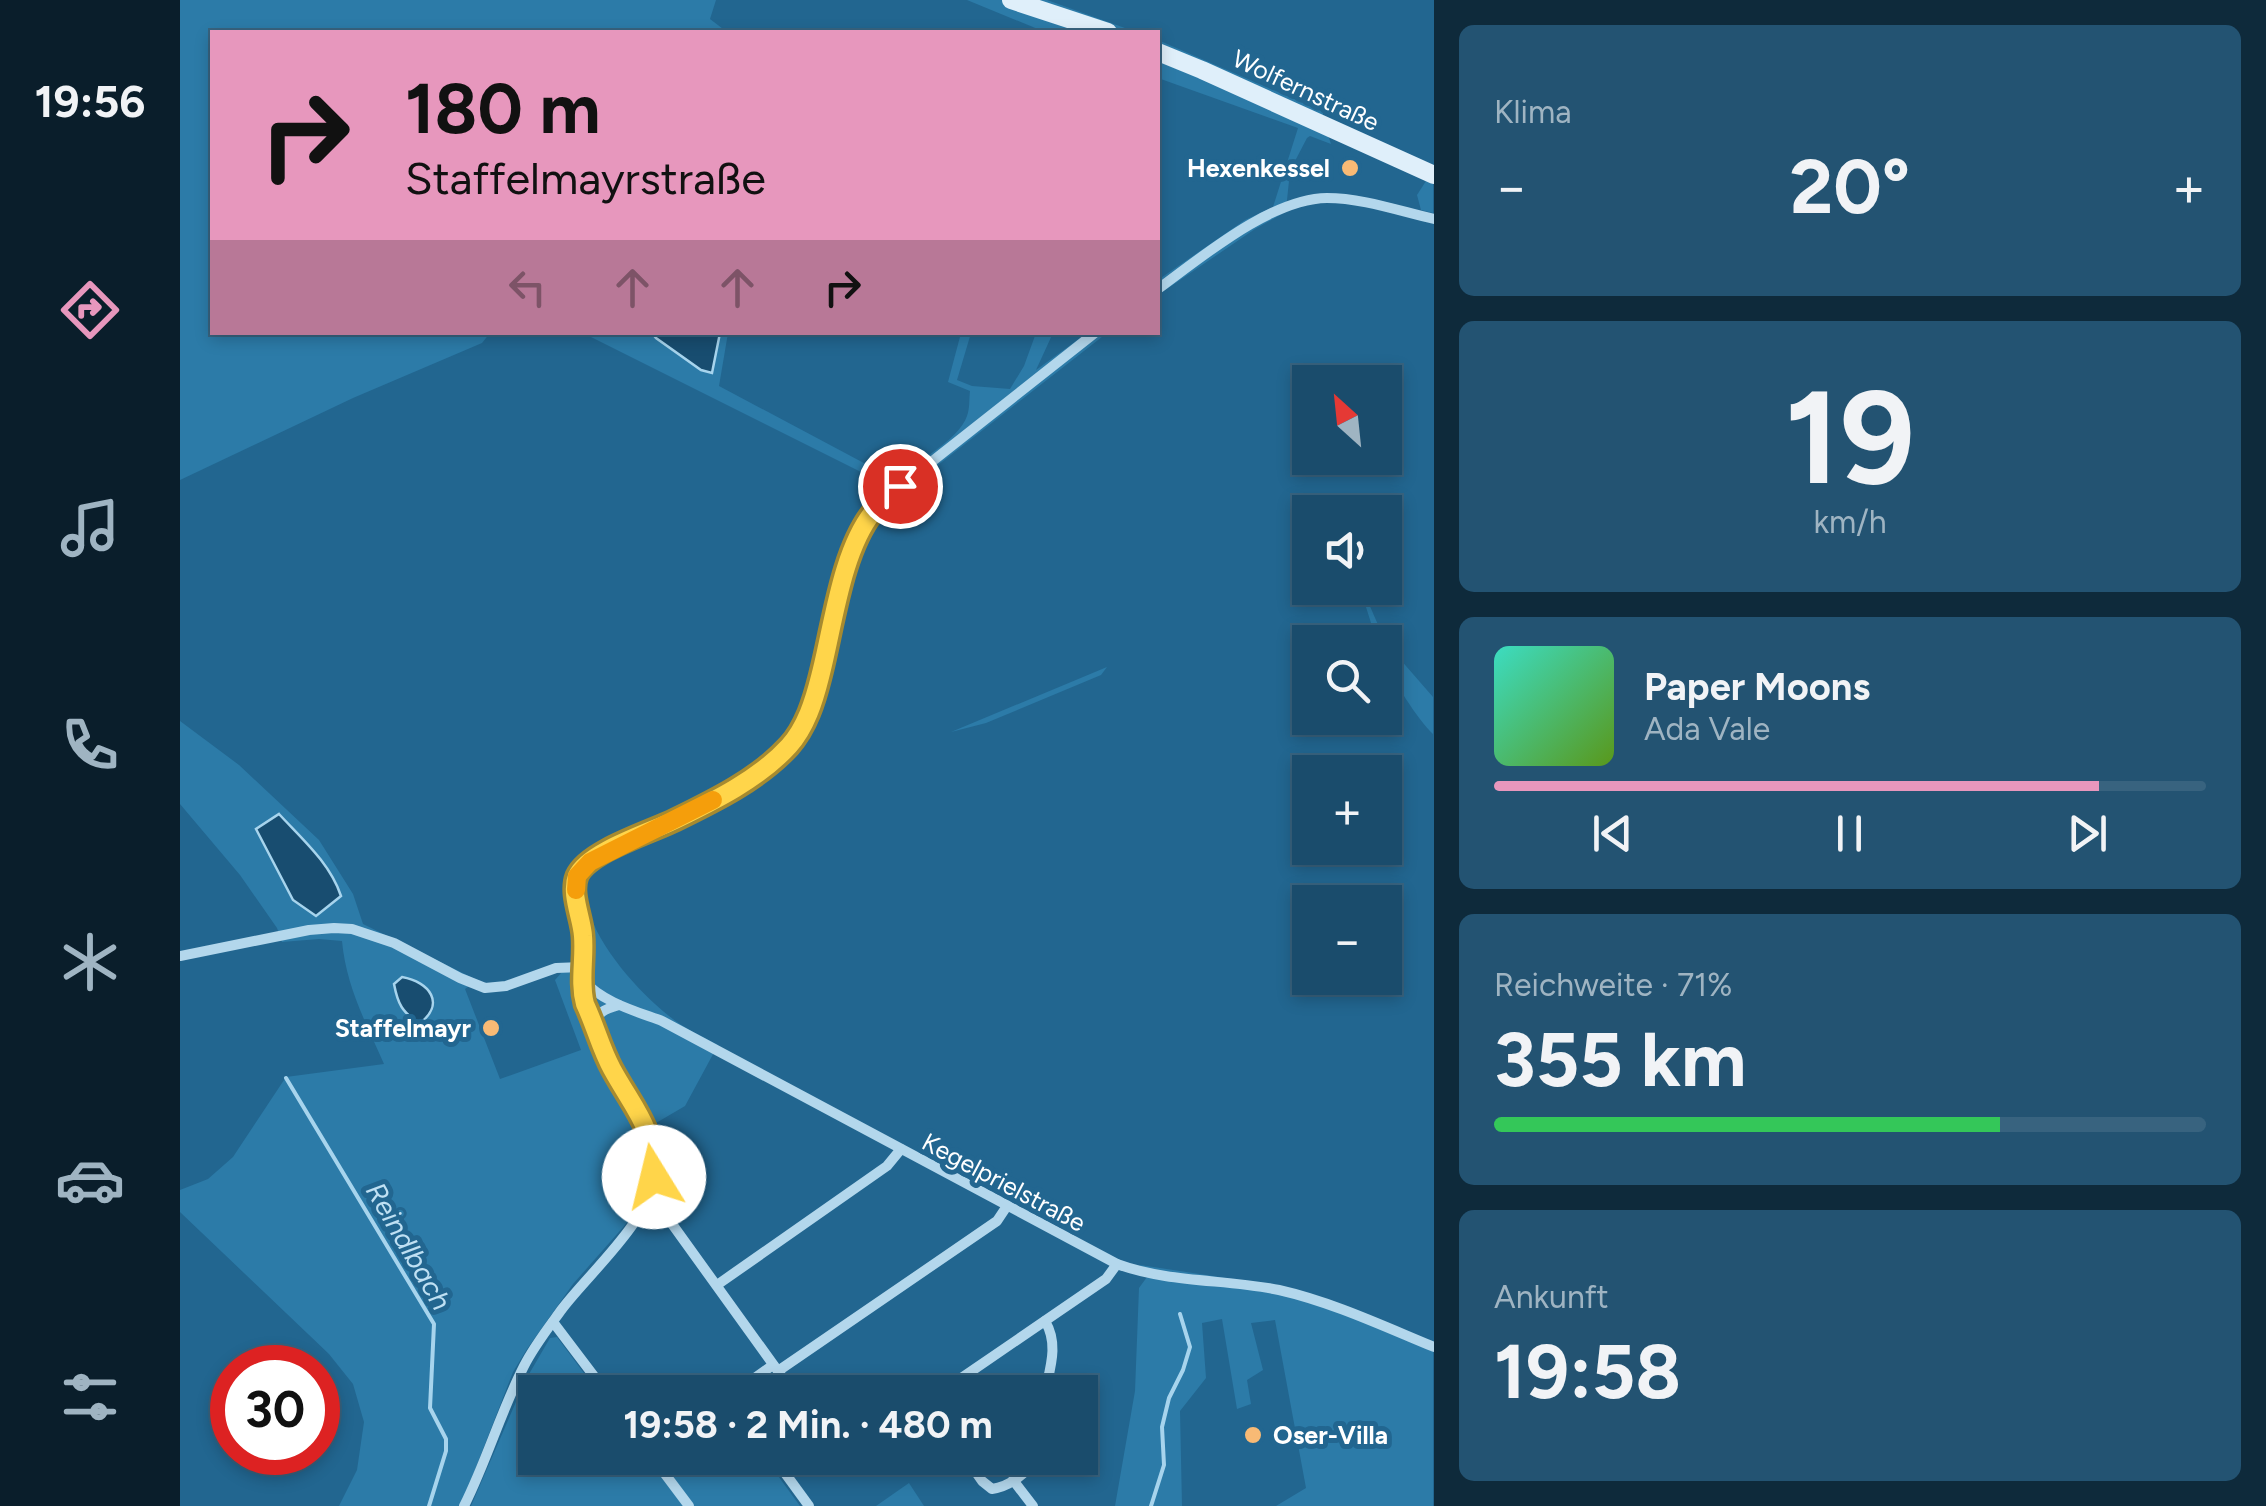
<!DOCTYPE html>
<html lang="de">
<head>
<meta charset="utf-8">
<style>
  body { margin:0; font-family:Figtree,sans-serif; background:#235372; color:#f1f3f6; height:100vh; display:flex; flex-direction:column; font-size:38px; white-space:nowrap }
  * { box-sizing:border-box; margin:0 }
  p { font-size:32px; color:#9fb4c2 }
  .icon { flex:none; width:55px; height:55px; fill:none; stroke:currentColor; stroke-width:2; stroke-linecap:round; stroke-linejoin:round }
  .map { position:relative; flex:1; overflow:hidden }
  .panel { display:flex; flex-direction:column; gap:25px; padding:25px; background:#0e2a3b; width:832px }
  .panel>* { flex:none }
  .hud { position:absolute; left:30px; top:30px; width:950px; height:305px; border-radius:0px; box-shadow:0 5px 15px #0003,0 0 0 2px #38637f; background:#e797bd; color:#111; overflow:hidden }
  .needle { width:65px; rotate:333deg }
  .tools { position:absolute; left:1112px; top:365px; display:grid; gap:20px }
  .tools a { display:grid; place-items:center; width:110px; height:110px; border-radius:0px; background:#1a4c6c; box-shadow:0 5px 15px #0003,0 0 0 2px #38637f; font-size:50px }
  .speed { position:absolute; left:30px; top:1345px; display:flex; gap:20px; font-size:50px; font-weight:700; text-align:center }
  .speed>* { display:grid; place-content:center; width:130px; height:130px; border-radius:50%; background:#1a4c6c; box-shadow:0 5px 15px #0003,0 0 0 2px #38637f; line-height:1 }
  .speed .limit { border:15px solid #d22; background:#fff; color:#111 }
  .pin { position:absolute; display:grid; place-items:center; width:85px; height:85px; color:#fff; margin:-42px; border:5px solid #fff; border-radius:50%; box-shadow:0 2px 10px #0007 }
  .me { position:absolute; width:110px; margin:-55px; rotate:351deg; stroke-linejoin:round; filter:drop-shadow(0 0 8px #0008) }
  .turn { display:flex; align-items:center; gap:35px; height:210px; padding:0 30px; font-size:45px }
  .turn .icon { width:130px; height:130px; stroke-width:2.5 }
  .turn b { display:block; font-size:70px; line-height:85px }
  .lanes { display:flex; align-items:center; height:95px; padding:0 30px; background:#0003; justify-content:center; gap:50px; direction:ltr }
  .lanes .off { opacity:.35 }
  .big { font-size:75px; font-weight:700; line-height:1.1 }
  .panel .card { flex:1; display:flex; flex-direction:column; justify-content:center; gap:15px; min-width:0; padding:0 35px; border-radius:15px; background:#235372 }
  .panel .dial { align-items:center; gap:0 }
  .dial b { font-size:130px; line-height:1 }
  .song { display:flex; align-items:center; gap:30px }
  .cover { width:120px; height:120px; border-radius:15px; background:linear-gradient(135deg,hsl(170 70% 55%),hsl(90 70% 35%)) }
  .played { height:10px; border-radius:5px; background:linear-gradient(90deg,#e797bd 85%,#38637f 85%) }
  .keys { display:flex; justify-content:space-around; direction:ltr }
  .heat { display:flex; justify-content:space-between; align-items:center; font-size:55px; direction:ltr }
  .charge { height:15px; border-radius:8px; background:linear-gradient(90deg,#34c759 71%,#38637f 0) }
  .trip { position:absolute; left:338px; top:1375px; width:580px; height:100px; border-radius:0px; background:#1a4c6c; box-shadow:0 5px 15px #0003,0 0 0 2px #38637f; font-weight:700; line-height:100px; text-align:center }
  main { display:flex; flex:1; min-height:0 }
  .tab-bar { display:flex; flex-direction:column; width:180px; justify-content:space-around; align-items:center; background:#0a1e2b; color:#9fb4c2 }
  .tab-bar .icon { width:70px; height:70px }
  .tab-bar .current { color:#e797bd }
  .tab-bar b { font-size:45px; color:#f1f3f6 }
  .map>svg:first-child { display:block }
</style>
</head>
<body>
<main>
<nav class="tab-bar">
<b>19:56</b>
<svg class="icon current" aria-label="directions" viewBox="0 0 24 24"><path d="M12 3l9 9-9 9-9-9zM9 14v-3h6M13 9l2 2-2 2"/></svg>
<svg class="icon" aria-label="music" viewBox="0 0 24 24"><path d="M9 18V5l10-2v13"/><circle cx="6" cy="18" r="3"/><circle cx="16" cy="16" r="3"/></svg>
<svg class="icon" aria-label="phone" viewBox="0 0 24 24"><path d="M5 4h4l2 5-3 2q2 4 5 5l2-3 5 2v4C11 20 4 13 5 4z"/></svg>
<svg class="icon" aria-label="climate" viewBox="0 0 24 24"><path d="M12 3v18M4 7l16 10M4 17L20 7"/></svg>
<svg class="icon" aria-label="car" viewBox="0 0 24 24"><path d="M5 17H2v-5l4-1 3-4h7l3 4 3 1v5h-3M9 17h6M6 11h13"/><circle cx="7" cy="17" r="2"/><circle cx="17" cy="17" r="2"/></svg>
<svg class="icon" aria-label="filters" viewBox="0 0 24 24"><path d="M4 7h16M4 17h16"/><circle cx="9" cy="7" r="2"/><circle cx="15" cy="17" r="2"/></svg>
</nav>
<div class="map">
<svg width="1254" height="1506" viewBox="0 0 1254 1506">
  <rect width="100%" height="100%" fill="#226690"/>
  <g fill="#2c7ba8">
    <polygon points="0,0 536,0 530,19 547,32 32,32 32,332 310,333 302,343 173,398 0,480"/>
    <polygon points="787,0 867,0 956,32 865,32"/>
    <polygon points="978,40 1144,112 1142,117 1151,144 1130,136 1127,138 1115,161 1109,181 1107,200 1102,214 1075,229 978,295 978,280 1065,220 1093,207 1118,128 978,78"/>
    <polygon points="1246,181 1253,184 1253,213 1241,210 1237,195"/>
    <path d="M 403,333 L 472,333 L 476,338 L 521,370 L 531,373 L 540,333 L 548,333 L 539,386 L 712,478 C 733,465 779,440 787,416 C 790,408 789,399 790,391 L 768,382 L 781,333 L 791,333 L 777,380 L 792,386 L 830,389 L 844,366 L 856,333 L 873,333 L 856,370 L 907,333 L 927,333 L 712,501 L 698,518 L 683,546 L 638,708 L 625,736 L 605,759 L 542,806 L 430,858 L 418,865 L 407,877 C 407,887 406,898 408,908 C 418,947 459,992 489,1016 C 503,1028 522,1036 538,1045 L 505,1106 L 476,1123 L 488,1161 L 487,1192 L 466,1194 L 445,1225 L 393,1284 L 347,1349 L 333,1372 L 281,1506 L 159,1506 L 177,1470 L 184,1422 L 173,1384 L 149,1354 L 0,1212 L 0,1190 L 28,1179 L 53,1157 L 106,1077 L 204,1064 C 186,1023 166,986 162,941 L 139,939 L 102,942 L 97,928 L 60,875 L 0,804 L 0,721 L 59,765 L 139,840 L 173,894 L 183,924 L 297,980 L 285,989 L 320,1079 L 401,1050 L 375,980 L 396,956 L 398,941 L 391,881 L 400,854 C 463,826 528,800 582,755 C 594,746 606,736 615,723 C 624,708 629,689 634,672 C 651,610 655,534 704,488 L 703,483 Z"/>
    <path d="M 1180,588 L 1182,588 L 1206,643 L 1253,697 L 1253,734 C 1238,720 1211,678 1205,659 C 1205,657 1205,645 1205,642 L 1197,642 Z"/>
    <polygon points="927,667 921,675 806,723 771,732"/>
    <polygon points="960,1265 1106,1287 1253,1342 1253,1506 1096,1506 1126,1488 1095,1320 1071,1323 1083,1370 1067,1380 1071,1404 1057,1409 1042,1319 1022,1323 1026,1378 1000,1411 1002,1506 935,1506 955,1391 959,1288 967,1277"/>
    <polygon points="377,1337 418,1392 355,1392 355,1458 464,1458 467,1461 473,1458 585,1458 620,1506 291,1506 345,1381 370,1338"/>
    <polygon points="729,1483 744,1506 696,1506"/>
  </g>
  <g fill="#184d70" stroke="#a7d4ed" stroke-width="2.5">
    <polygon points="472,333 540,333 532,373 521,370 476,338"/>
    <path d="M 99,814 C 122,839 150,863 161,896 L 136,916 L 113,900 L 76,829 Z"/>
    <path d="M 222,977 C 250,982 266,1004 239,1024 C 222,1011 218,1005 214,984 Z"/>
  </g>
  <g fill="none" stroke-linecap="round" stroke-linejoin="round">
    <g stroke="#a7d4ed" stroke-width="4">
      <polyline points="106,1078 254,1324 250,1408 266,1439 266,1451 249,1506"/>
      <polyline points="971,1506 984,1465 982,1427 989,1398 1003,1370 1010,1347 1000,1314"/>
    </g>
    <g stroke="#b3d7ec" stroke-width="10">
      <path d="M 978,289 C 1022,257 1090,199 1147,198 C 1182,198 1219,211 1254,219"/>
      <polyline points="0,956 129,930 154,928 172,929 214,943 280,978 305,988 326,986 376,968 402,967"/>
      <path d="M 403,980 C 422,1002 455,1011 482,1021 L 937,1264 C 989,1283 1046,1279 1099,1290 C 1152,1302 1203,1326 1254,1347"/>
      <path d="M 416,1028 C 415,1012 425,1009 439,1005"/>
      <polyline points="469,1200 482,1210 613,1392"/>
      <polyline points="537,1285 707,1166 721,1149"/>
      <path d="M 865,1321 C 879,1344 870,1368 865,1392"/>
      <polyline points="373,1322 426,1392"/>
      <polyline points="598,1371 817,1221 827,1206"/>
      <polyline points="555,1392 593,1365"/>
      <polyline points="761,1392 926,1279 937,1264"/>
      <polyline points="473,1458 509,1506"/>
      <polyline points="594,1458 629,1506"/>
      <polyline points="659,1458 663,1463 670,1458"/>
      <path d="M 786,1458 L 802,1481 L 812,1489 C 828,1487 849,1473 854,1458"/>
      <polyline points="833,1480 853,1506"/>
      <path d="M 284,1506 C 307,1460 321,1411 344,1366 C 354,1346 369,1327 382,1309 C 409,1273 473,1218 474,1173 C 476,1131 451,1104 432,1069 C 422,1050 414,1027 406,1006 C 397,983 406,956 403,931 C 401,914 391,895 397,878 C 405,854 494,821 520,807 C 551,791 583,773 608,747 C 622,733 629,713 636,694 L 662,587 L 675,542 L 693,511 L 721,486 L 916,332"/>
    </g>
    <g stroke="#dfeffa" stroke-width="18">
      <polyline points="831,0 928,32"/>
      <polyline points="978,52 1022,70 1254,175"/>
    </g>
  </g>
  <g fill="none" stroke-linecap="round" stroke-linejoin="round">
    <defs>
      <path id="route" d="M 474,1177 C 474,1126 455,1111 432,1069 C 421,1049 415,1025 405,1004 C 399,982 405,959 403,936 C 402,918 390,894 397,876 C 408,851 471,832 495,820 C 534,801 579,779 609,746 C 626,727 634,701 640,677 C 653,628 661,552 693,512 C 701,502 711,494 720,486"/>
    </defs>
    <use href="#route" stroke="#a68a30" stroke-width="25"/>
    <use href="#route" stroke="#ffd54a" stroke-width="18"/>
    <polyline stroke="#f59e0b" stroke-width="18" points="396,890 397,876 410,862 533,800"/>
  </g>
  <g fill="#f8ba75" stroke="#226690" stroke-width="4">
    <circle cx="1170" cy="168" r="10"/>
    <circle cx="311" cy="1028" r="10"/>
    <circle cx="1073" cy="1435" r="10"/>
  </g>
  <g text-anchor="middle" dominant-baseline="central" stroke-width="10" stroke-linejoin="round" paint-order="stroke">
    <g font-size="25" fill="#fff" stroke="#226690">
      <text transform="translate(1126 90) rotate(25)">Wolfernstraße</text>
      <text transform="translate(824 1182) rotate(28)">Kegelprielstraße</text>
    </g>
    <g font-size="25" font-weight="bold" fill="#fff" stroke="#226690" text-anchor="end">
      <text x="1150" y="168">Hexenkessel</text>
      <text x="291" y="1028">Staffelmayr</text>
      <text x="1093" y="1435" text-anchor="start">Oser-Villa</text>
    </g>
    <g font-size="28" font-style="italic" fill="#bfe0f3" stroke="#226690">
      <text transform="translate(229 1246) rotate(60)">Reindlbach</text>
    </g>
  </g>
</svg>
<div class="tools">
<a><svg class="needle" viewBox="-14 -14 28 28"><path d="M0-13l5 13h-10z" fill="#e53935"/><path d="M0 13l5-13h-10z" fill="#9fb4c2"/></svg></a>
<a><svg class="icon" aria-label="sound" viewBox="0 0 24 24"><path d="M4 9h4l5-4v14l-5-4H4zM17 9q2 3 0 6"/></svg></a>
<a><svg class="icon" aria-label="search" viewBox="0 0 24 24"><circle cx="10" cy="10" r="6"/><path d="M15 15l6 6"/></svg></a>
<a>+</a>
<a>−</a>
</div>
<div class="speed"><div class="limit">30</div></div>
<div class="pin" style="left:720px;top:486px;background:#d93025"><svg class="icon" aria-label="arrive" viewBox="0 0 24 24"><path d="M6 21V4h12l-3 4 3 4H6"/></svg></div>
<svg class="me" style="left:474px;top:1177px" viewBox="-20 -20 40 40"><circle r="19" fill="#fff"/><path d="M0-13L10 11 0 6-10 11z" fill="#ffd54a"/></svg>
<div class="trip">19:58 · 2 Min. · 480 m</div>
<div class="hud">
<div class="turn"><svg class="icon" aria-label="right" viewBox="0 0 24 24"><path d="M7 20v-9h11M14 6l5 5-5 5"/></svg><div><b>180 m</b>Staffelmayrstraße</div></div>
<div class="lanes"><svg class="icon off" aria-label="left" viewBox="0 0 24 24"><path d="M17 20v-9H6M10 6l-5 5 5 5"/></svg><svg class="icon off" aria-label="ahead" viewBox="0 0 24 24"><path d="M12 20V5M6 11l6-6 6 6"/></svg><svg class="icon off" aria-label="ahead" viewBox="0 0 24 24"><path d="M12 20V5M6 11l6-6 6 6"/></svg><svg class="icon" aria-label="right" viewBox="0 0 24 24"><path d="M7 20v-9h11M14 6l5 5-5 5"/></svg></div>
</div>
</div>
<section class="panel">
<div class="card"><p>Klima</p>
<div class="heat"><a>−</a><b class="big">20°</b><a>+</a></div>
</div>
<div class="card dial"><b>19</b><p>km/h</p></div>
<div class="card">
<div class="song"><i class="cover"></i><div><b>Paper Moons</b><p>Ada Vale</p></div></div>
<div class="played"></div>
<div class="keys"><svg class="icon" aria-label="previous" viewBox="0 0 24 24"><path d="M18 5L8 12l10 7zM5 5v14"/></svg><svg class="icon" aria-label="pause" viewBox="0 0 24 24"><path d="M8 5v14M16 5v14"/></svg><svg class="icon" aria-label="next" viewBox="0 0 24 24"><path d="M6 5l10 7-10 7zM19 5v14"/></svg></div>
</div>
<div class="card"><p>Reichweite · 71%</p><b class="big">355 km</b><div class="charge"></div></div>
<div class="card"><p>Ankunft</p><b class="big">19:58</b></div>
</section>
</main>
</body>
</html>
